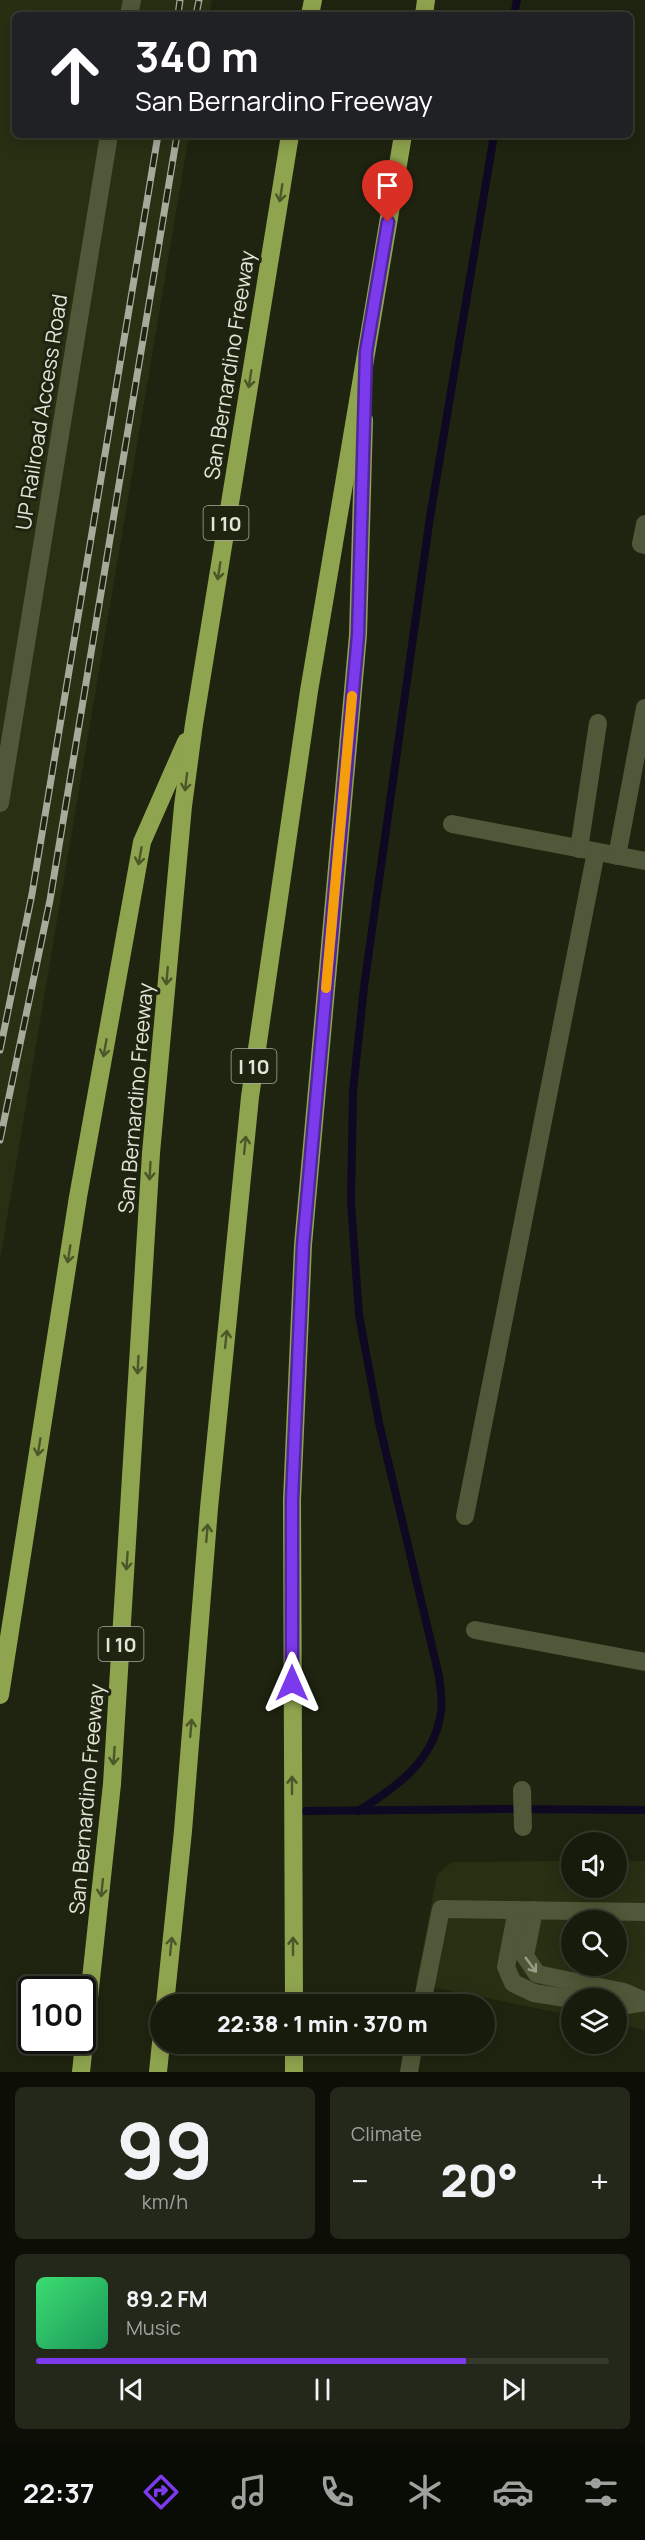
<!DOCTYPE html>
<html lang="en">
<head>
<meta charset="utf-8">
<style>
  body { margin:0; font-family:Manrope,sans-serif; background:#24281a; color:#f1f3f6; height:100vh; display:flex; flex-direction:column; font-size:22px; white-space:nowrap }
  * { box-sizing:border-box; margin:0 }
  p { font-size:20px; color:#9ea19d }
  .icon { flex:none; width:33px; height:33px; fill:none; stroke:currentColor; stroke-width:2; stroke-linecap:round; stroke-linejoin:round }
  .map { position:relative; height:2072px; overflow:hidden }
  .side { display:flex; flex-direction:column; gap:15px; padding:15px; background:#0d0f07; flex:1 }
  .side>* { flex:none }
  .guide { position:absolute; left:12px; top:12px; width:621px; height:126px; border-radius:9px; box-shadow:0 3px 15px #0003,0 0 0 2px #36392d; background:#202124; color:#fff; overflow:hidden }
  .fabs { position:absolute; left:561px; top:1832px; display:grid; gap:12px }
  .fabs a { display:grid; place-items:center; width:66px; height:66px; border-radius:50%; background:#171b0c; box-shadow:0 3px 15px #0003,0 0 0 2px #36392d; font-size:30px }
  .speed { position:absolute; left:18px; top:1976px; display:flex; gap:12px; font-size:30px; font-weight:700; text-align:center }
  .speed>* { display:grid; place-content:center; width:78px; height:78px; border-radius:50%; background:#171b0c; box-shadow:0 3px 15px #0003,0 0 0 2px #36392d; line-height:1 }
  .speed .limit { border:3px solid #111; border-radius:9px; background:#fff; color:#111 }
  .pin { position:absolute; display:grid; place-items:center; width:51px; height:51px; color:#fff; margin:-62px -26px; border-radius:50% 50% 50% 0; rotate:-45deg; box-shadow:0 0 6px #0007 }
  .pin .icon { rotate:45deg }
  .me { position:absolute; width:66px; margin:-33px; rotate:0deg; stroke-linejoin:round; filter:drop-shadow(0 0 4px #0008) }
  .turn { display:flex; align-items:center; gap:21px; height:126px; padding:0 24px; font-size:27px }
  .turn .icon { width:78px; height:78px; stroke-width:2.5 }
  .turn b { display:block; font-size:42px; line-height:51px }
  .big { font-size:45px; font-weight:800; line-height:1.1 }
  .side .widget { flex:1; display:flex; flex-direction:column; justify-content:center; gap:9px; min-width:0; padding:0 21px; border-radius:9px; background:#24281a }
  .side .dial { align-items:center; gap:0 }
  .dial b { font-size:78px; line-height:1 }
  .song { display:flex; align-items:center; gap:18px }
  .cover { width:72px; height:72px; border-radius:9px; background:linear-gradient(135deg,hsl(140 70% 55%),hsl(150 70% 35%)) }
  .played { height:6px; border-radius:3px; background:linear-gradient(90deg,#7c3aed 75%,#36392d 75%) }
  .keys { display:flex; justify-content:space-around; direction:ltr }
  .heat { display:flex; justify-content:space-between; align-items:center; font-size:33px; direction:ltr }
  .side .tiles { flex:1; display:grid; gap:15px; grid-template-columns:1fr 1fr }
  .widget:last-child { grid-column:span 2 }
  .trip { position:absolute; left:150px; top:1994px; width:345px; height:60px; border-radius:30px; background:#171b0c; box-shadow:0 3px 15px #0003,0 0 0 2px #36392d; font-weight:800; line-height:60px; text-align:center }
  .menu { display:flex; height:96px; justify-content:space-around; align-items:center; background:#090b05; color:#9ea19d }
  .menu .icon { width:42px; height:42px }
  .menu .selected { color:#7c3aed }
  .menu b { font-size:27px; color:#f1f3f6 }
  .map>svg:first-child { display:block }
</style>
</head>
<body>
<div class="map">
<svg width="645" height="2072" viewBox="0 0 645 2072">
  <rect width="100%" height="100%" fill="#1f2410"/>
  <g fill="#282f13" fill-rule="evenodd">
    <polygon points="0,0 212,0 209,15 15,15 15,135 189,135 0,1260"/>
    <path d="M 571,1861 L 572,1887 L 616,1887 L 617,1861 L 645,1861 L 645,2030 L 617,2024 L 616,1998 L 572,1998 L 571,2015 L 416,1984 L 437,1874 L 452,1862 ZM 572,1920 L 616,1920 L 616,1965 L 572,1965 Z"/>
  </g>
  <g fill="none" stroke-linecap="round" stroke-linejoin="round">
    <g stroke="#0e0823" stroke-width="8">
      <polyline points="514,15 517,0"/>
      <polyline points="305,1811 502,1809 645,1810"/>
      <path d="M 358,1811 C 397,1787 434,1761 441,1712 C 443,1701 440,1687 439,1676 L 379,1423 L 359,1315 L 351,1202 L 353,1091 L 364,987 L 430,517 L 494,135"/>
    </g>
    <g stroke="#4f5838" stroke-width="18">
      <polyline points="129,15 132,0"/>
      <polyline points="645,524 641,544 645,545"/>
      <polyline points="0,803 109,135"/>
      <polyline points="452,824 645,861"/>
      <polyline points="579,849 598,723"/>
      <polyline points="617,856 645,708"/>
      <polyline points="465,1516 596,852"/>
      <polyline points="475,1630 645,1662"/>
      <polyline points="522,1790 523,1827"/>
      <polyline points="517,1910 506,1967 513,1983 534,1993 572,1999"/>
      <polyline points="534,1910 525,1956 537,1974 624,1992 645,2001"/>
      <polyline points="422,2004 441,1909 645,1912"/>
      <polyline points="616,2007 645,2002"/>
      <polyline points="409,2072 414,2043"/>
    </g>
    <g stroke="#8fa44e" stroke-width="18">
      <polyline points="310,15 313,0"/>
      <polyline points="424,15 426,0"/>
      <polyline points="0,1695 78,1197 142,842 186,742"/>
      <polyline points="165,2004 183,1831 209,1508 250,1097 309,691 403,135"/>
      <polyline points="294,2004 292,1500 303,1245 358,635 364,420"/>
      <polyline points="294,2043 294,2072"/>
      <polyline points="81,2072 112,1784 151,1153 183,806 194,724 290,135"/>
      <polyline points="158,2072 161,2043"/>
    </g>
    <defs>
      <g id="rail">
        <polyline points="178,15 180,0"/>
        <polyline points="196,15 199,0"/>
        <polyline points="0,1050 32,894 158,135"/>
        <polyline points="0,1140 50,900 177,135"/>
      </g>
    </defs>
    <use href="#rail" stroke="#a6aa9b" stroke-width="7"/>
    <use href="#rail" stroke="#1f2410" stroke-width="4.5" stroke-dasharray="14" stroke-linecap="butt"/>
  </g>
  <defs><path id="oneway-shaft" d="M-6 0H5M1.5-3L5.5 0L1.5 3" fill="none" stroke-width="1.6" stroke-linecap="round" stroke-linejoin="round" transform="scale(1.5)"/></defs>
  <g stroke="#4c5729">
    <use href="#oneway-shaft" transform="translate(281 193) rotate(99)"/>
    <use href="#oneway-shaft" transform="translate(250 379) rotate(99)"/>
    <use href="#oneway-shaft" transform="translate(219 571) rotate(99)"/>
    <use href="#oneway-shaft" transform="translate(186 782) rotate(97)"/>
    <use href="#oneway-shaft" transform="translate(140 856) rotate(100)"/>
    <use href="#oneway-shaft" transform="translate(167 976) rotate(95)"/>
    <use href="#oneway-shaft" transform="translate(105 1048) rotate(100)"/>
    <use href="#oneway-shaft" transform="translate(245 1145) rotate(-84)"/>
    <use href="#oneway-shaft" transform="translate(150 1171) rotate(93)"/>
    <use href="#oneway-shaft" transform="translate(69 1254) rotate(99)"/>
    <use href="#oneway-shaft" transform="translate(226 1339) rotate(-84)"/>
    <use href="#oneway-shaft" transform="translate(138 1365) rotate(93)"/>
    <use href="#oneway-shaft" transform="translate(39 1447) rotate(99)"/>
    <use href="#oneway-shaft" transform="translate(207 1533) rotate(-85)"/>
    <use href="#oneway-shaft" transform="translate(127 1561) rotate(94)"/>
    <use href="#oneway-shaft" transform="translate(191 1728) rotate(-85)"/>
    <use href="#oneway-shaft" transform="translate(114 1756) rotate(94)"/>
    <use href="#oneway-shaft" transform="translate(292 1785) rotate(-90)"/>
    <use href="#oneway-shaft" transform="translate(102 1888) rotate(96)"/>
    <use href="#oneway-shaft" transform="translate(171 1946) rotate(-84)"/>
    <use href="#oneway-shaft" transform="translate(293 1946) rotate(-90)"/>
  </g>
  <use stroke="#989e88" href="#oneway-shaft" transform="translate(531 1965) rotate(54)"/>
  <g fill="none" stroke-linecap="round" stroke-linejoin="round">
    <defs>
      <polyline id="route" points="292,1683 292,1500 303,1245 358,635 366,352 388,222"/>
    </defs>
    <use href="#route" stroke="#51269a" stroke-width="15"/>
    <use href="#route" stroke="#7c3aed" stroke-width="10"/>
    <polyline stroke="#f59e0b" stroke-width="10" points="326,988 352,696"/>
  </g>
  <g text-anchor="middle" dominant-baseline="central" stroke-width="6" stroke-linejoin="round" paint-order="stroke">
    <g fill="#1f2410" stroke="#a7ab9c" stroke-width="1.5">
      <rect x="203.5" y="506" width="45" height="34" rx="4.5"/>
      <rect x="231.5" y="1049" width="45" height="34" rx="4.5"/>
      <rect x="98.5" y="1627" width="45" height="34" rx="4.5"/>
    </g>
    <g font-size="20" font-weight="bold" fill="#e1e5d8">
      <text x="226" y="523">I 10</text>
      <text x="254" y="1066">I 10</text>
      <text x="121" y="1644">I 10</text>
    </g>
    <g font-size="21" fill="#e1e5d8" stroke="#1f2410">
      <text transform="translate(229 365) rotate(-81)">San Bernardino Freeway</text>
      <text transform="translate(41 412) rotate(-81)">UP Railroad Access Road</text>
      <text transform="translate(135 1098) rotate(-85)">San Bernardino Freeway</text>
      <text transform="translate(86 1799) rotate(-85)">San Bernardino Freeway</text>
    </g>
  </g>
</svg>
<div class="fabs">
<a><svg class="icon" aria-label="sound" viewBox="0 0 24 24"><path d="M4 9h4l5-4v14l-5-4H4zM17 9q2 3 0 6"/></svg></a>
<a><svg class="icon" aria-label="search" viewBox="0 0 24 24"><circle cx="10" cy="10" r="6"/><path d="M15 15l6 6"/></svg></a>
<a><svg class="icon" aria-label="layers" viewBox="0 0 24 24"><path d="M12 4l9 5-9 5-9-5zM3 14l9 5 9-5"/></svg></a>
</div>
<div class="speed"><div class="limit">100</div></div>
<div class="pin" style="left:388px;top:222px;background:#d93025"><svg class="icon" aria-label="arrive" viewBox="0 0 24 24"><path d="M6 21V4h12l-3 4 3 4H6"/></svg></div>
<svg class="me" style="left:292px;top:1683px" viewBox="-20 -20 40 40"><path d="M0-17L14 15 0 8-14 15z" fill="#7c3aed" stroke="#fff" stroke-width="4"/></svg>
<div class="trip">22:38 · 1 min · 370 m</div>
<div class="guide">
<div class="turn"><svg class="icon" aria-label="ahead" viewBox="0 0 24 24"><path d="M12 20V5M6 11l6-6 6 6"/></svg><div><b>340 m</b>San Bernardino Freeway</div></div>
</div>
</div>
<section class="side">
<div class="tiles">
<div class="widget dial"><b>99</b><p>km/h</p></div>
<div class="widget"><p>Climate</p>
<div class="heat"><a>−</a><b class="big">20°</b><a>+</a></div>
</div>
<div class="widget">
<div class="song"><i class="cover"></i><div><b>89.2 FM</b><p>Music</p></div></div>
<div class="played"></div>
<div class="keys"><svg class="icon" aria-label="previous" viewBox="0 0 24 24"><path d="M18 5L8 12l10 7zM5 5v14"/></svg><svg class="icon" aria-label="pause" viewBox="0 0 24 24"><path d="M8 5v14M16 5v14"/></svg><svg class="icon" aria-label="next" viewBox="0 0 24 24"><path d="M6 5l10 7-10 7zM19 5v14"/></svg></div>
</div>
</div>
</section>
<nav class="menu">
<b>22:37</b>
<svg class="icon selected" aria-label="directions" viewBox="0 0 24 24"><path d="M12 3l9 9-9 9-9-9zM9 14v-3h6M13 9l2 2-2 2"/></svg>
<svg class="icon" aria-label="music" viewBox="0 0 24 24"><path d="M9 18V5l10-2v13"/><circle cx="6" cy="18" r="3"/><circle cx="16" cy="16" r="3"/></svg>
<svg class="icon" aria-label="phone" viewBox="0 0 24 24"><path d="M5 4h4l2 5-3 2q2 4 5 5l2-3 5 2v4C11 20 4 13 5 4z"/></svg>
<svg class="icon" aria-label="climate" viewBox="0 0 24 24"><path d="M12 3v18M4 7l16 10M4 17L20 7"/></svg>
<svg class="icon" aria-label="car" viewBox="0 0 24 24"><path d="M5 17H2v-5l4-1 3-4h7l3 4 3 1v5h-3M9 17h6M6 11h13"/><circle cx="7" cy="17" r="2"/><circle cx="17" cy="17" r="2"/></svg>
<svg class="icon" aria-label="filters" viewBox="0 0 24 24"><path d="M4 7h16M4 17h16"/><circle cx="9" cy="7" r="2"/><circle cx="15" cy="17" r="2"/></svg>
</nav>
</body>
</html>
